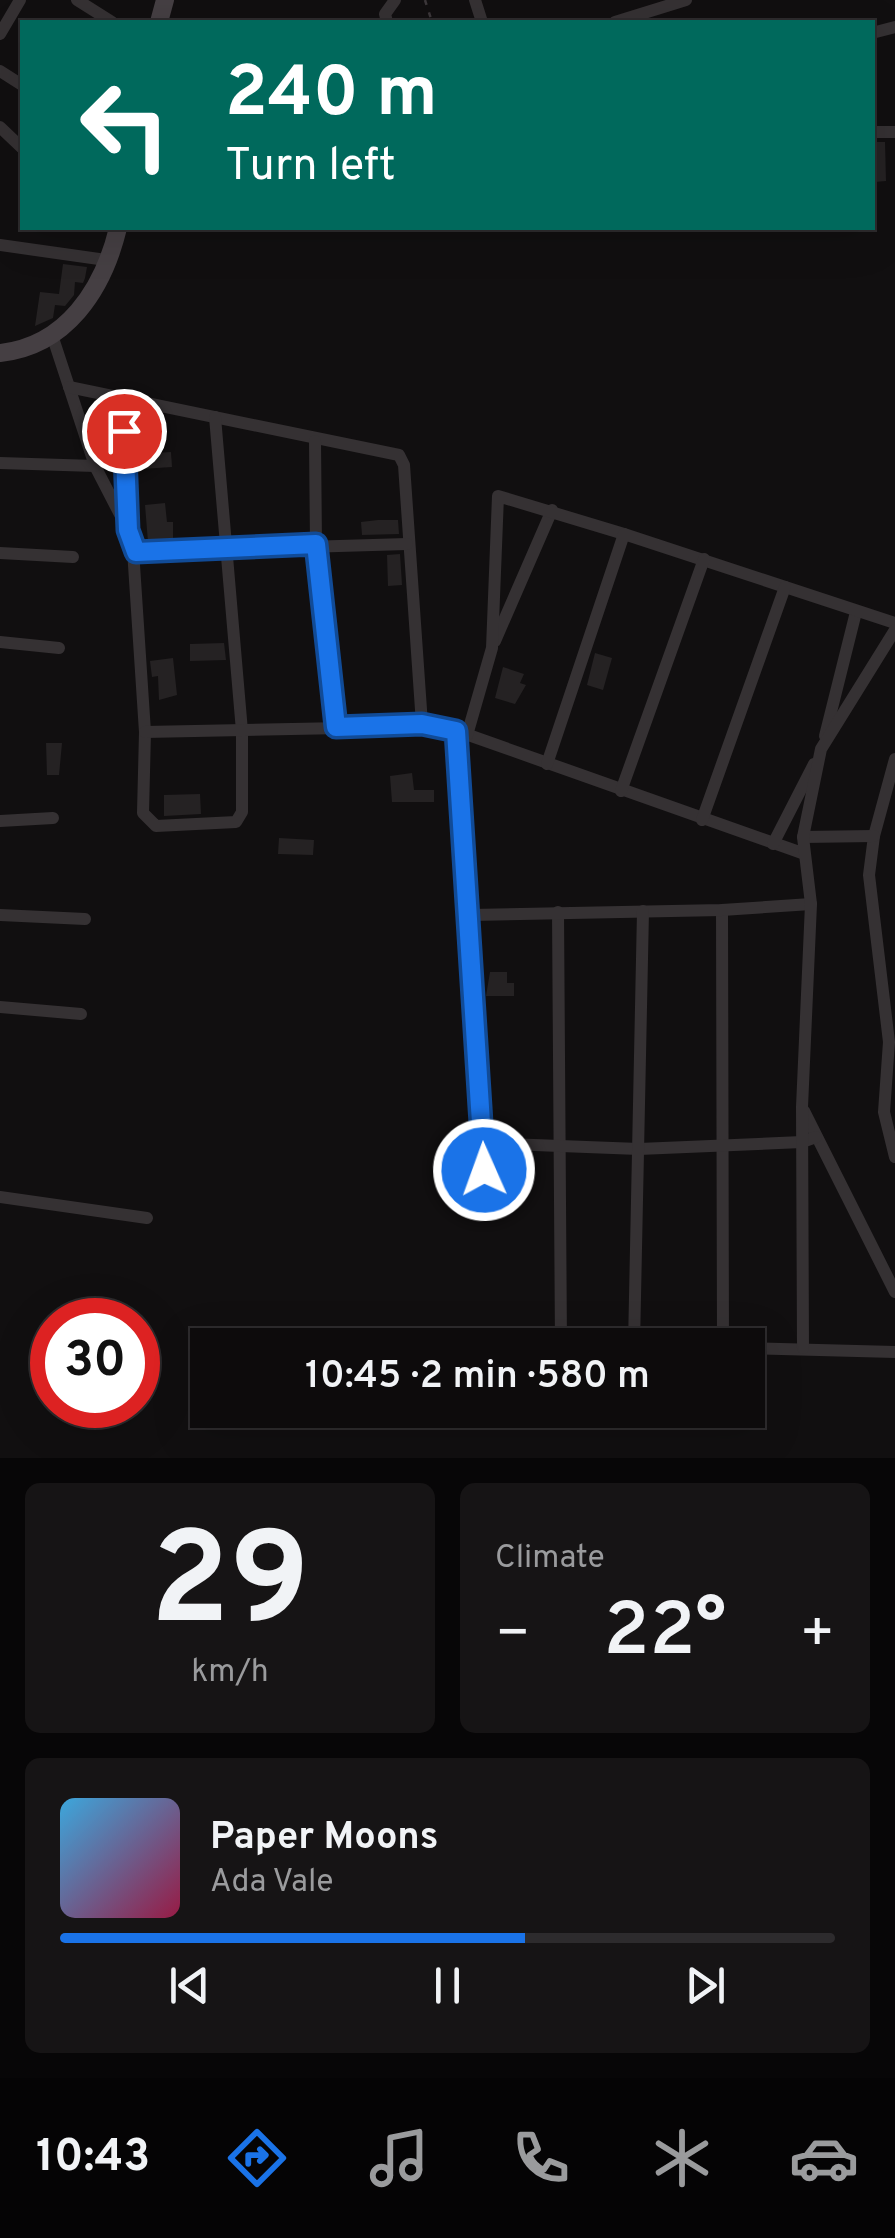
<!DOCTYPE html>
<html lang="en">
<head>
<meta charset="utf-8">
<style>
  body { margin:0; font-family:Overpass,sans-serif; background:#161415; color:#f1f3f6; height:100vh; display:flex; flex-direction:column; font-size:38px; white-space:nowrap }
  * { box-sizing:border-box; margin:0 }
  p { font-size:32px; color:#9a9b9d }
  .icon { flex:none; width:55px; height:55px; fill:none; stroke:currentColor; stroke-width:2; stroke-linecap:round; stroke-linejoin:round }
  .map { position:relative; height:1458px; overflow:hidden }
  .details { display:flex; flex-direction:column; gap:25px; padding:25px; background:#070607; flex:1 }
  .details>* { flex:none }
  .banner { position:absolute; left:20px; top:20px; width:855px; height:210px; border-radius:0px; box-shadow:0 10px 40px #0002,0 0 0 2px #2d2b2d; background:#00695c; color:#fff; overflow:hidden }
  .speed { position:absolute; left:30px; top:1298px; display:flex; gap:20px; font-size:50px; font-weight:700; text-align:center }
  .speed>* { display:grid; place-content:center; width:130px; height:130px; border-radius:50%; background:#0d0b0c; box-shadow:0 10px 40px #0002,0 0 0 2px #2d2b2d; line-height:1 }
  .speed .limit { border:15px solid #d22; background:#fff; color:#111 }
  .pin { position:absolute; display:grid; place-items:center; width:85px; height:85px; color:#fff; margin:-42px; border:5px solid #fff; border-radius:50%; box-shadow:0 2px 10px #0007 }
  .me { position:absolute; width:110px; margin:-55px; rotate:358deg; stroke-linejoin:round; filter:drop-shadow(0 0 8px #0008) }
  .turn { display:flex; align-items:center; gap:35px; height:210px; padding:0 40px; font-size:45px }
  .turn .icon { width:130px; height:130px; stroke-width:2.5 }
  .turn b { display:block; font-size:70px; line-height:85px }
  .big { font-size:75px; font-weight:600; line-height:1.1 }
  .details .widget { flex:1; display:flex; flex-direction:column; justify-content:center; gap:15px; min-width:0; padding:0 35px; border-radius:15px; background:#161415 }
  .details .dial { align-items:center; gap:0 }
  .dial b { font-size:130px; line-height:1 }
  .song { display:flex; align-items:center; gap:30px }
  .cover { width:120px; height:120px; border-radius:15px; background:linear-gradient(135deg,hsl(200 70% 55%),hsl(340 70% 35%)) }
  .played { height:10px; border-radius:5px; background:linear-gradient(90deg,#1a73e8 60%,#2d2b2d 60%) }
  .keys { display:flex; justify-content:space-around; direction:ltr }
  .heat { display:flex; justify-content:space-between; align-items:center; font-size:55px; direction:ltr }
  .details .tiles { flex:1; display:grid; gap:25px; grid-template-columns:1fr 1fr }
  .widget:last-child { grid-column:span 2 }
  .trip { position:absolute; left:190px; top:1328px; width:575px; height:100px; border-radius:0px; background:#0d0b0c; box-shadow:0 10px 40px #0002,0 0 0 2px #2d2b2d; font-weight:600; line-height:100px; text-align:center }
  .menu { display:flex; height:160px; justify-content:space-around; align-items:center; background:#050405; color:#9a9b9d }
  .menu .icon { width:70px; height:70px }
  .menu .on { color:#1a73e8 }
  .menu b { font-size:45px; color:#f1f3f6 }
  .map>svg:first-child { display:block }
</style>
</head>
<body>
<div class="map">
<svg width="895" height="1458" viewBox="0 0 895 1458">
  <rect width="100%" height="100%" fill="#110f10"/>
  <g fill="#252223">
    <polygon points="874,142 885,142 886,181 875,182"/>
    <polygon points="63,264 87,267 85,278 83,283 75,282 74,295 65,306 55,305 53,318 35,326 40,292 59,294"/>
    <polygon points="171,452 172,467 141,469 140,454"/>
    <polygon points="165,503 167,522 173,522 173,541 148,542 145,505"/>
    <polygon points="378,520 398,520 399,534 362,535 361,522"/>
    <polygon points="400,554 402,585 388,586 387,555"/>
    <polygon points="224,643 226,660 190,661 190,644"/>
    <polygon points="595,653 612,658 603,690 587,685"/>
    <polygon points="173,658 177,695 159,700 158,676 152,677 150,661"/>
    <polygon points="503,667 524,674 520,683 526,685 515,704 495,698"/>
    <polygon points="46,743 62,743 59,775 47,775"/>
    <polygon points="412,773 414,790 434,790 434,802 392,802 390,776"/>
    <polygon points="200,794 201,814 164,816 164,795"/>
    <polygon points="279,838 314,840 313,855 278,854"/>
    <polygon points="490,972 507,972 507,983 514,983 514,996 486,996"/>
  </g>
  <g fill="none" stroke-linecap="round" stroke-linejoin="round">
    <polyline stroke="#3c373a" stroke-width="2.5" stroke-dasharray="5 8" stroke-linecap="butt" points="425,0 432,22"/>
    <g stroke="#353133" stroke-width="12">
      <polyline points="77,0 112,22"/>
      <polyline points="475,0 482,22"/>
      <polyline points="387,22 385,14 395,0"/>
      <polyline points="615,22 686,0"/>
      <polyline points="872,33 895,27"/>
      <polyline points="0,34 20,0"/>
      <polyline points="0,71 22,85"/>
      <polyline points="0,127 22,148"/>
      <polyline points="872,132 895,132"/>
      <polyline points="0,245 106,260"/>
      <polyline points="53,338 95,466 126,526"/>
      <polyline points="69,387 399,455 404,465 422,724"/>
      <polyline points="123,398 145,732 143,813 156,826 236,822 242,812 242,731 215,417"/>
      <polyline points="315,441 316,544 336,727"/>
      <polyline points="0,463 95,466"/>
      <polyline points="136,552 407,544"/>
      <polyline points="0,553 73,557"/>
      <polyline points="495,641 552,510"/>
      <polyline points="0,642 59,648"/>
      <polyline points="456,731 485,1197"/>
      <polyline points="145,732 443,726 802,853"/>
      <polyline points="467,735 492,648 498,496 624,534"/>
      <polyline points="825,736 856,612"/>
      <polyline points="895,759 874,836 869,875 889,1042 884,1112 895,1157"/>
      <polyline points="547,764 624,534 895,623"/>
      <polyline points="621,791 704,559"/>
      <polyline points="702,820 785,587"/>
      <polyline points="0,821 53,818"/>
      <polyline points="803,837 874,836"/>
      <polyline points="773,844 814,764"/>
      <polyline points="722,910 723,1345"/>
      <polyline points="558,912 561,1345"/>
      <polyline points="0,915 85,919"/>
      <polyline points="471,915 722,910 811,904"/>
      <polyline points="0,1007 81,1014"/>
      <polyline points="804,1111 895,1292"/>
      <polyline points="483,1143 639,1149 802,1142 816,1137"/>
      <polyline points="0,1197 147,1218"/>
      <polyline points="634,1345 643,911"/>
      <polyline points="748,1348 895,1352"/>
      <polyline points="803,1348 802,1107 811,904 803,837 821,749 895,630"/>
    </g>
    <g stroke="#453f43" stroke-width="18">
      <polyline points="159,22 165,0"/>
      <path d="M 0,353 C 66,346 103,290 118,228"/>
    </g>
  </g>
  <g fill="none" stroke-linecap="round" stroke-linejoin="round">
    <defs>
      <polyline id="route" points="124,431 128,530 136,552 316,544 336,727 422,724 456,731 484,1170"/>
    </defs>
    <use href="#route" stroke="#114b97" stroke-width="25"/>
    <use href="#route" stroke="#1a73e8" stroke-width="18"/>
  </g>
</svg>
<div class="speed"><div class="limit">30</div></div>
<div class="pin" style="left:124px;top:431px;background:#d93025"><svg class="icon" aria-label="arrive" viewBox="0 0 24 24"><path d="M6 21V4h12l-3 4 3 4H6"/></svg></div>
<svg class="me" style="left:484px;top:1170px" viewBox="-20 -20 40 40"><circle r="17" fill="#1a73e8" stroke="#fff" stroke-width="3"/><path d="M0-11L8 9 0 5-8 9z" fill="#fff"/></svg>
<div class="trip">10:45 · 2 min · 580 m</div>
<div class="banner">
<div class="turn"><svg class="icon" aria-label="left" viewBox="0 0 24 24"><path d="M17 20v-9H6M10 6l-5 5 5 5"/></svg><div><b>240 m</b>Turn left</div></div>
</div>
</div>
<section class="details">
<div class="tiles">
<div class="widget dial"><b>29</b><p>km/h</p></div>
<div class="widget"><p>Climate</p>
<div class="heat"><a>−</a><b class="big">22°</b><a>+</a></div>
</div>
<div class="widget">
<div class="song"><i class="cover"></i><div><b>Paper Moons</b><p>Ada Vale</p></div></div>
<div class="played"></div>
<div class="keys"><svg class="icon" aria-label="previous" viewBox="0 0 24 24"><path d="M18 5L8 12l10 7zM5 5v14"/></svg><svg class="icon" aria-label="pause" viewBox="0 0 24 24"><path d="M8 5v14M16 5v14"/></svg><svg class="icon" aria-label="next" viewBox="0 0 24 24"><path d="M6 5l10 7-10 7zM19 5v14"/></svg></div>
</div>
</div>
</section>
<nav class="menu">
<b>10:43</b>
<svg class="icon on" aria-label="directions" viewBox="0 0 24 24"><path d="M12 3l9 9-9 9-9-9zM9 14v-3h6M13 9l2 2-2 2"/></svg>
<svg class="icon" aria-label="music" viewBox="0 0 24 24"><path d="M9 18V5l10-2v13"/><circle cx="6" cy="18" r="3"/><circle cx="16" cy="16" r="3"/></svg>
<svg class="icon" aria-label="phone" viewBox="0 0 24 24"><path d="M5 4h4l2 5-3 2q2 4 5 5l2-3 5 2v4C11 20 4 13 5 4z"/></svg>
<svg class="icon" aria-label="climate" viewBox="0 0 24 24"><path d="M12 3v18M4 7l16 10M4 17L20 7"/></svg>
<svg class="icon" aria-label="car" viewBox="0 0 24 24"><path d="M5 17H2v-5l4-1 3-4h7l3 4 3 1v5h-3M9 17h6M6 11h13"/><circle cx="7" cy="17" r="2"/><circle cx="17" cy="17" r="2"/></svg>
</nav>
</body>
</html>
